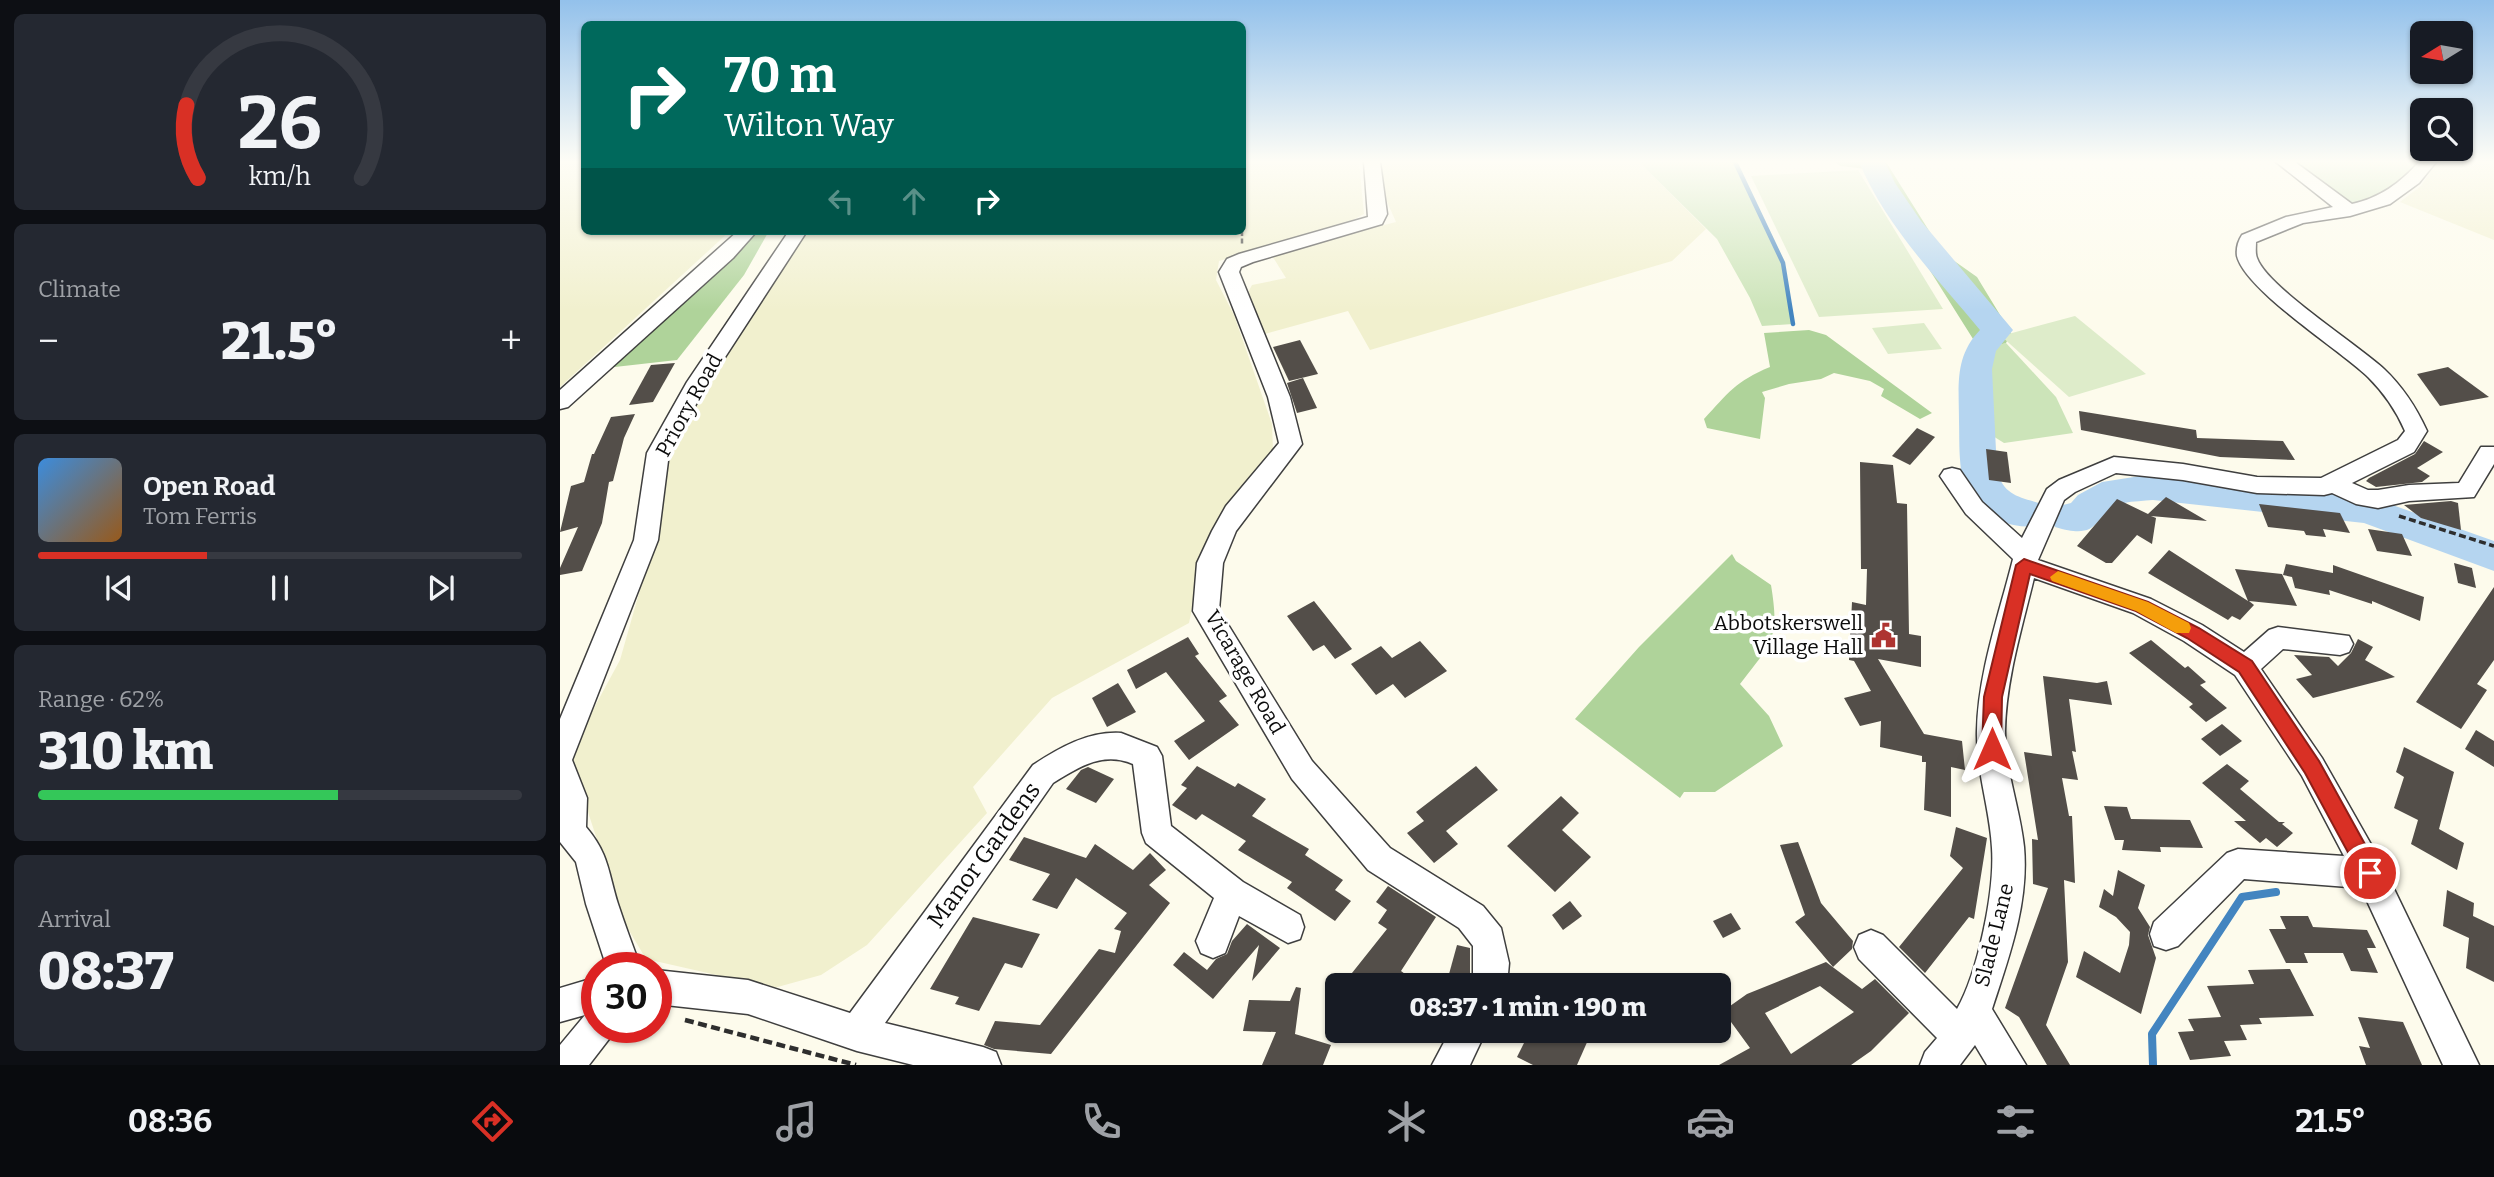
<!DOCTYPE html>
<html lang="en">
<head>
<meta charset="utf-8">
<style>
  body { margin:0; font-family:Bitter,serif; background:#242831; color:#f1f3f6; height:100vh; display:flex; flex-direction:column; font-size:26px; white-space:nowrap }
  * { box-sizing:border-box; margin:0 }
  p { font-size:23px; color:#9ea1a6 }
  .icon { flex:none; width:38px; height:38px; fill:none; stroke:currentColor; stroke-width:2; stroke-linecap:round; stroke-linejoin:round }
  .map { position:relative; flex:1; overflow:hidden }
  .drawer { display:flex; flex-direction:column; gap:14px; padding:14px; background:#0d0f14; width:560px }
  .drawer>* { flex:none }
  .guide { position:absolute; left:21px; top:21px; width:665px; height:214px; border-radius:10px; box-shadow:0 2px 5px #0004; background:#00695c; color:#fff; overflow:hidden }
  .needle { width:46px; rotate:259deg }
  .buttons { position:absolute; left:1850px; top:21px; display:grid; gap:14px }
  .buttons a { display:grid; place-items:center; width:63px; height:63px; border-radius:10px; background:#171b24; box-shadow:0 2px 5px #0004; font-size:35px }
  .speed { position:absolute; left:21px; top:952px; display:flex; gap:14px; font-size:35px; font-weight:700; text-align:center }
  .speed>* { display:grid; place-content:center; width:91px; height:91px; border-radius:50%; background:#171b24; box-shadow:0 2px 5px #0004; line-height:1 }
  .speed .limit { border:10px solid #d22; background:#fff; color:#111 }
  .pin { position:absolute; display:grid; place-items:center; width:60px; height:60px; color:#fff; margin:-30px; border:4px solid #fff; border-radius:50%; box-shadow:0 2px 7px #0007 }
  .me { position:absolute; width:77px; margin:-38px; rotate:0deg; stroke-linejoin:round; filter:drop-shadow(0 0 5px #0008) }
  .turn { display:flex; align-items:center; gap:24px; height:147px; padding:0 28px; font-size:32px }
  .turn .icon { width:91px; height:91px; stroke-width:2.5 }
  .turn b { display:block; font-size:49px; line-height:60px }
  .lanes { display:flex; align-items:center; height:66px; padding:0 28px; background:#0003; justify-content:center; gap:35px; direction:ltr }
  .lanes .off { opacity:.35 }
  .big { font-size:52px; font-weight:800; line-height:1.1 }
  .drawer .tile { flex:1; display:flex; flex-direction:column; justify-content:center; gap:10px; min-width:0; padding:0 24px; border-radius:10px; background:#242831 }
  .drawer .dial { align-items:center; gap:0 }
  .dial svg { height:182px; overflow:visible; fill:none; stroke:#363941; stroke-width:7; stroke-linecap:round; text-anchor:middle }
  .dial text { fill:#f1f3f6; stroke:none }
  .song { display:flex; align-items:center; gap:21px }
  .cover { width:84px; height:84px; border-radius:10px; background:linear-gradient(135deg,hsl(210 70% 55%),hsl(30 70% 35%)) }
  .played { height:7px; border-radius:4px; background:linear-gradient(90deg,#d93025 35%,#363941 35%) }
  .keys { display:flex; justify-content:space-around; direction:ltr }
  .heat { display:flex; justify-content:space-between; align-items:center; font-size:38px; direction:ltr }
  .charge { height:10px; border-radius:5px; background:linear-gradient(90deg,#34c759 62%,#363941 0) }
  .trip { position:absolute; left:765px; top:973px; width:406px; height:70px; border-radius:10px; background:#171b24; box-shadow:0 2px 5px #0004; font-weight:800; line-height:70px; text-align:center }
  .tabs { display:flex; height:112px; justify-content:space-around; align-items:center; background:#090b0e; color:#9ea1a6 }
  .tabs .icon { width:49px; height:49px }
  .tabs .active { color:#d93025 }
  .tabs b { font-size:32px; color:#f1f3f6 }
  main { display:flex; flex:1; min-height:0 }
  .map>svg:first-child { display:block }
</style>
</head>
<body>
<main>
<section class="drawer">
<div class="tile dial"><svg viewBox="0 0 100 80">
<path d="M14 69A42 42 0 1 1 86 69"/>
<path d="M14 69A42 42 0 0 1 9 37" stroke="#d93025"/>
<text x="50" y="56" font-size="32" font-weight="700">26</text>
<text x="50" y="72" font-size="11">km/h</text>
</svg></div>
<div class="tile"><p>Climate</p>
<div class="heat"><a>−</a><b class="big">21.5°</b><a>+</a></div>
</div>
<div class="tile">
<div class="song"><i class="cover"></i><div><b>Open Road</b><p>Tom Ferris</p></div></div>
<div class="played"></div>
<div class="keys"><svg class="icon" aria-label="previous" viewBox="0 0 24 24"><path d="M18 5L8 12l10 7zM5 5v14"/></svg><svg class="icon" aria-label="pause" viewBox="0 0 24 24"><path d="M8 5v14M16 5v14"/></svg><svg class="icon" aria-label="next" viewBox="0 0 24 24"><path d="M6 5l10 7-10 7zM19 5v14"/></svg></div>
</div>
<div class="tile"><p>Range · 62%</p><b class="big">310 km</b><div class="charge"></div></div>
<div class="tile"><p>Arrival</p><b class="big">08:37</b></div>
</section>
<div class="map">
<svg width="1934" height="1065" viewBox="0 0 1934 1065">
  <rect width="100%" height="100%" fill="#fdfbec"/>
  <g fill="#f1f0ce">
    <polygon points="0,162 24,162 24,231 170,231 0,387"/>
    <polygon points="683,162 799,162 804,214 789,222 659,261 656,280 674,315 712,424 713,450 637,585 629,623 492,698 413,787 427,813 307,945 261,975 214,988 86,959 64,922 9,754 60,660 93,544 108,451 124,420 244,231 682,231"/>
    <polygon points="821,162 1079,162 1146,229 1112,261 810,350 788,311 701,335 685,298 692,285 726,278 711,254 836,222 820,186"/>
    <polygon points="1877,162 1934,162 1934,240 1840,202 1861,186"/>
  </g>
  <g fill="#cce4b9">
    <polygon points="1079,162 1175,162 1223,263 1233,324 1202,326 1190,298 1157,239"/>
    <path d="M 1734,162 L 1859,162 C 1836,185 1825,200 1792,204 Z"/>
    <polygon points="1446,343 1496,397 1513,433 1444,443 1417,426 1414,387 1420,350"/>
  </g>
  <g fill="#afd39a">
    <polygon points="1274,162 1326,162 1383,253 1417,277 1451,333 1446,343 1420,350 1306,169 1281,166"/>
    <polygon points="188,231 209,231 184,275 117,360 37,369"/>
    <path d="M 1249,330 L 1266,335 L 1372,413 L 1360,419 L 1321,396 L 1324,389 L 1310,381 L 1274,373 L 1261,379 L 1229,384 L 1202,392 L 1205,398 L 1200,439 L 1147,428 L 1144,419 C 1168,393 1176,381 1210,367 L 1204,333 Z"/>
    <path d="M 1172,554 L 1176,561 L 1211,585 C 1220,640 1212,642 1180,684 L 1209,716 L 1223,746 L 1155,792 L 1124,792 L 1120,798 L 1015,719 L 1079,647 Z"/>
  </g>
  <g fill="#deecca">
    <polygon points="1298,170 1383,309 1259,317 1191,176"/>
    <polygon points="1515,316 1586,374 1509,397 1441,336"/>
    <polygon points="1364,323 1382,349 1328,354 1312,328"/>
  </g>
  <g fill="none" stroke-linecap="round" stroke-linejoin="round">
    <polyline stroke="#4385c0" stroke-width="4.5" points="1175,162 1223,263 1233,324"/>
    <polyline stroke="#4385c0" stroke-width="8" points="1593,1065 1592,1034 1682,897 1716,892"/>
    <g fill="#b5d5f0" fill-rule="evenodd">
      <path d="M 1299,162 L 1325,162 L 1335,183 L 1361,221 L 1453,330 L 1436,351 L 1432,369 L 1437,471 C 1444,496 1460,497 1482,504 L 1488,514 L 1482,524 C 1469,528 1459,527 1446,523 C 1395,508 1400,463 1399,421 C 1399,386 1394,357 1420,330 C 1376,277 1326,226 1299,162 Z"/>
      <path d="M 1593,474 L 1807,496 L 1934,541 L 1934,571 L 1804,523 L 1593,500 C 1584,501 1573,501 1564,503 C 1530,513 1545,542 1495,527 L 1489,517 L 1495,507 L 1511,503 L 1518,495 L 1542,482 Z"/>
    </g>
  </g>
  <g fill="#534e49" fill-rule="evenodd">
    <polygon points="740,340 758,374 729,381 713,347"/>
    <polygon points="115,363 93,402 69,405 91,365"/>
    <polygon points="1888,367 1929,397 1880,406 1857,374"/>
    <polygon points="743,378 757,408 737,413 727,383"/>
    <polygon points="1519,411 1636,430 1637,438 1723,441 1735,460 1660,457 1521,430"/>
    <polygon points="75,414 64,438 53,481 49,482 42,523 22,571 0,575 0,568 18,527 0,532 11,486 24,482 32,454 34,454 51,417"/>
    <polygon points="1357,428 1375,437 1350,465 1332,456"/>
    <polygon points="1864,441 1883,452 1857,468 1870,476 1862,482 1816,487 1806,481 1809,478 1855,454"/>
    <polygon points="1426,449 1447,452 1451,483 1429,480"/>
    <polygon points="1300,462 1333,465 1337,503 1347,504 1349,634 1361,636 1361,667 1318,659 1364,734 1402,741 1405,770 1391,767 1391,817 1364,810 1366,762 1362,762 1362,756 1320,747 1321,721 1300,726 1284,698 1311,691 1294,661 1289,660 1292,602 1306,605 1307,569 1301,569"/>
    <polygon points="1606,497 1647,521 1591,516 1596,518 1592,544 1577,535 1552,563 1546,563 1517,546 1557,499 1588,514"/>
    <polygon points="1891,501 1898,503 1901,530 1861,518 1844,505"/>
    <polygon points="1699,504 1780,513 1790,533 1763,529 1766,537 1746,535 1744,531 1708,527"/>
    <polygon points="1808,529 1842,534 1852,556 1817,551"/>
    <polygon points="1609,550 1688,601 1675,569 1722,574 1737,606 1689,601 1694,605 1680,620 1672,616 1668,620 1588,573"/>
    <polygon points="1894,563 1912,568 1916,588 1898,583"/>
    <polygon points="1726,564 1773,573 1773,565 1864,597 1860,621 1812,601 1812,604 1769,590 1770,595 1735,588 1732,577 1723,575"/>
    <polygon points="1934,587 1934,660 1917,684 1927,690 1901,729 1856,702"/>
    <polygon points="754,601 792,649 775,659 764,645 753,651 727,616"/>
    <polygon points="628,637 639,654 635,656 667,696 659,701 679,725 629,760 614,741 645,721 606,672 576,689 567,670"/>
    <polygon points="1798,639 1813,647 1805,660 1835,677 1753,698 1736,679 1752,675 1734,655 1769,657 1778,666 1791,653"/>
    <polygon points="1591,640 1625,668 1628,666 1646,682 1640,685 1667,708 1646,722 1629,707 1633,704 1569,653"/>
    <polygon points="860,641 887,671 845,698 833,684 816,695 791,664 821,646 832,658"/>
    <polygon points="1483,676 1537,683 1547,681 1552,705 1509,699 1516,752 1512,751 1518,780 1502,778 1509,816 1512,816 1515,883 1504,880 1508,962 1486,1025 1510,1065 1487,1065 1459,1017 1445,1008 1488,888 1473,884 1472,839 1478,840 1464,752 1492,756"/>
    <polygon points="558,683 576,712 547,727 532,698"/>
    <polygon points="1662,724 1682,741 1660,756 1641,739"/>
    <polygon points="1916,730 1934,741 1934,767 1905,749"/>
    <polygon points="1844,747 1894,772 1879,829 1904,843 1897,870 1851,844 1858,820 1834,808 1844,777 1836,772"/>
    <polygon points="1667,764 1689,781 1680,789 1719,822 1725,822 1722,824 1733,833 1717,847 1706,838 1700,843 1674,821 1686,821 1642,783"/>
    <polygon points="637,766 675,787 678,783 706,799 692,816 749,849 745,855 783,880 775,890 791,901 775,921 727,888 732,882 678,850 686,841 642,814 636,820 612,805 627,788 621,785"/>
    <polygon points="916,766 938,790 886,831 898,844 874,863 847,833 864,821 856,812"/>
    <polygon points="528,767 554,779 536,803 506,789 521,770"/>
    <polygon points="1001,796 1019,813 1002,830 1031,857 995,892 947,846"/>
    <polygon points="1544,806 1567,807 1571,819 1630,820 1643,848 1600,847 1601,852 1562,850 1564,840 1555,840"/>
    <polygon points="1396,827 1427,838 1414,919 1409,917 1365,973 1339,947 1403,868 1390,856"/>
    <polygon points="464,837 526,858 535,844 573,870 590,853 606,870 589,885 610,903 491,1054 434,1049 424,1045 435,1021 480,1025 539,949 555,953 561,931 554,929 567,913 516,878 497,909 472,900 490,874 449,860"/>
    <polygon points="1238,842 1261,903 1293,941 1292,949 1273,967 1235,922 1245,915 1220,845"/>
    <polygon points="1558,870 1585,885 1578,908 1590,927 1588,935 1596,958 1581,1014 1516,977 1524,951 1560,973 1569,945 1570,932 1556,917 1539,907 1544,889 1553,896"/>
    <polygon points="828,886 876,917 841,971 860,985 797,985 788,978 827,929 818,923 827,910 816,902"/>
    <polygon points="1887,890 1914,903 1913,916 1934,926 1934,982 1906,968 1909,938 1883,926"/>
    <polygon points="1010,901 1022,916 1003,930 992,915"/>
    <polygon points="1171,913 1181,929 1163,938 1153,921"/>
    <polygon points="1720,916 1748,916 1753,927 1807,930 1816,948 1807,948 1818,973 1791,971 1783,953 1744,953 1748,963 1726,963 1709,929 1726,929"/>
    <polygon points="413,917 480,934 462,968 445,963 419,1011 395,1004 399,997 370,989"/>
    <polygon points="687,924 720,948 692,981 699,945 653,999 613,965 624,952 647,970 656,959 667,954 672,941"/>
    <polygon points="897,945 910,948 910,985 886,985"/>
    <path d="M 1266,962 L 1302,989 L 1315,979 L 1349,1013 L 1311,1051 L 1291,1065 L 1159,1065 L 1190,1048 L 1163,1011 L 1187,994 ZM 1260,986 L 1294,1012 L 1231,1054 L 1205,1013 Z"/>
    <polygon points="1730,969 1754,1016 1699,1018 1702,1024 1680,1025 1687,1040 1664,1041 1671,1056 1630,1060 1618,1032 1634,1031 1628,1019 1661,1017 1647,986 1694,984 1688,970"/>
    <polygon points="736,987 741,988 735,1034 771,1045 763,1065 702,1065 716,1032 683,1031 689,1000 730,1001"/>
    <polygon points="1798,1017 1843,1022 1862,1065 1806,1065 1799,1046 1810,1048"/>
    <polygon points="970,1031 1032,1031 1017,1065 973,1065 957,1057"/>
  </g>
  <g fill="none" stroke-linecap="round" stroke-linejoin="round">
    <defs>
      <g id="minor">
        <polygon points="804,162 820,162 827,214 822,224 693,262 681,267 679,272 730,397 742,444 676,531 663,563 659,610 752,761 830,848 923,906 941,928 949,963 947,985 913,985 913,946 899,928 808,870 732,779 633,611 637,563 652,531 666,506 719,443 708,397 659,272 667,259 679,254 808,217"/>
        <path d="M 1716,162 L 1735,162 L 1792,204 C 1820,198 1840,183 1859,162 L 1876,162 L 1859,183 L 1830,204 L 1790,216 L 1743,223 L 1696,242 C 1696,248 1695,253 1697,258 C 1707,287 1797,344 1824,369 C 1843,387 1856,407 1867,431 L 1854,452 L 1792,483 L 1808,490 L 1818,490 L 1849,485 L 1899,483 L 1921,447 L 1934,447 L 1934,464 L 1914,497 L 1849,501 L 1818,508 L 1796,504 L 1772,493 L 1764,495 L 1697,493 L 1623,480 L 1556,473 L 1515,492 L 1504,500 L 1478,560 L 1591,599 L 1642,625 L 1684,652 L 1709,630 L 1718,627 L 1789,636 L 1793,644 L 1789,652 L 1780,655 L 1723,649 L 1701,669 L 1762,758 L 1821,862 L 1919,1065 L 1883,1065 L 1801,888 L 1684,879 L 1618,946 L 1606,950 L 1594,946 L 1590,934 L 1594,922 L 1667,853 L 1678,849 L 1784,856 L 1742,776 L 1675,675 L 1624,641 L 1573,613 L 1474,578 C 1462,628 1446,679 1445,731 C 1445,771 1460,808 1464,847 C 1469,903 1449,957 1432,1009 L 1466,1065 L 1427,1065 L 1415,1045 L 1400,1065 L 1360,1065 L 1365,1052 L 1377,1038 L 1299,959 L 1294,947 L 1299,935 L 1311,930 L 1323,935 L 1397,1009 C 1418,972 1435,891 1432,848 C 1430,809 1416,771 1417,731 C 1418,673 1439,615 1453,559 L 1406,514 L 1380,476 L 1384,470 L 1392,468 L 1400,470 L 1422,502 L 1462,538 L 1487,489 L 1499,480 L 1554,457 L 1623,464 L 1697,477 L 1761,478 L 1838,440 L 1845,431 C 1836,410 1824,393 1808,377 C 1780,350 1685,290 1677,256 C 1676,249 1678,241 1682,235 L 1726,217 L 1773,207 Z"/>
        <polygon points="178,231 197,231 173,258 8,407 0,409 0,390"/>
        <path d="M 229,231 L 247,231 L 145,388 L 109,453 L 98,540 L 12,760 L 27,798 L 26,827 C 49,854 48,872 58,904 C 65,925 73,947 81,968 L 47,968 L 26,904 L 16,862 L 0,842 L 0,719 L 74,540 L 87,453 L 127,382 Z"/>
        <path d="M 561,733 L 597,747 L 602,756 L 611,826 L 683,882 L 740,915 L 744,927 L 740,939 L 728,943 L 679,916 L 665,953 L 653,958 L 641,953 L 636,941 L 654,898 L 586,843 L 582,833 L 573,764 C 543,751 519,767 493,783 L 325,1023 L 423,1047 L 436,1052 L 441,1065 L 353,1065 L 297,1051 L 188,1014 L 96,1004 L 96,970 L 188,980 L 290,1013 L 473,765 C 499,748 528,731 561,733 Z"/>
        <polygon points="37,977 37,1027 54,1027 49,1039 29,1065 0,1065 0,1045 25,1015 0,1022 0,988"/>
        <polygon points="890,1031 926,1031 910,1065 872,1065"/>
      </g>
    </defs>
    <use href="#minor" stroke="#3f3f3f" stroke-width="3"/>
    <polyline stroke="#2e2e2e" stroke-width="2.5" stroke-dasharray="5 2.5" stroke-linecap="butt" points="682,231 682,244"/>
    <polyline stroke="#2e2e2e" stroke-width="3.5" stroke-dasharray="7 3.5" stroke-linecap="butt" points="1839,516 1934,546"/>
    <polyline stroke="#2e2e2e" stroke-width="4.5" stroke-dasharray="9 4.5" stroke-linecap="butt" points="125,1020 296,1065"/>
    <use href="#minor" fill="#fff" fill-rule="evenodd"/>
  </g>
  <linearGradient id="sky" x2="0" y2="1"><stop stop-color="#93c1eb"/><stop offset="0.52" stop-color="#fefdf6"/><stop offset="1" stop-color="#fefdf6" stop-opacity="0"/></linearGradient>
  <rect width="1934" height="311" fill="url(#sky)"/>
  <polygon fill="#d93025" stroke="#8d1f18" stroke-width="2" points="1464,559 1588,602 1639,628 1692,661 1759,761 1817,866 1820,873 1817,880 1810,883 1803,880 1745,773 1679,672 1627,638 1576,611 1470,574 1442,697 1441,749 1439,755 1432,758 1425,755 1422,749 1424,697 1456,565"/>
  <polygon fill="#f59e0b" points="1498,571 1588,602 1629,623 1631,628 1629,633 1616,633 1576,611 1492,581 1490,577"/>
  <defs>
    <symbol id="civic-bare" viewBox="-9 -9 18 18"><path d="M-.6-6.5H3V-4.5H.6V-3L4-1V1h2V6H-6V1h2V-1L-.6-3ZM-1.2 2.5V6h2.4V2.5Z" fill="#ae3431" stroke="#fff" stroke-width="2.5" paint-order="stroke"/></symbol>
  </defs>
  <g fill-rule="evenodd">
    <use href="#civic-bare" x="1306" y="618" width="35" height="35"/>
  </g>
  <g text-anchor="middle" dominant-baseline="central" stroke-width="7" stroke-linejoin="round" paint-order="stroke">
    <g font-size="21" fill="#0c0c0c" stroke="#fff">
      <text transform="translate(129 405) rotate(-61)">Priory Road</text>
      <text transform="translate(685 672) rotate(60)">Vicarage Road</text>
      <text transform="translate(1434 935) rotate(-76)">Slade Lane</text>
    </g>
    <g font-size="21" fill="#0c0c0c" stroke="#fff" text-anchor="end">
      <text x="1303" y="623">Abbotskerswell<tspan x="1303" dy="24">Village Hall</tspan></text>
    </g>
    <g font-size="24" fill="#0c0c0c" stroke="#fff">
      <text transform="translate(424 855) rotate(-54)">Manor Gardens</text>
    </g>
  </g>
</svg>
<div class="buttons">
<a><svg class="needle" viewBox="-14 -14 28 28"><path d="M0-13l5 13h-10z" fill="#e53935"/><path d="M0 13l5-13h-10z" fill="#9ea1a6"/></svg></a>
<a><svg class="icon" aria-label="search" viewBox="0 0 24 24"><circle cx="10" cy="10" r="6"/><path d="M15 15l6 6"/></svg></a>
</div>
<div class="speed"><div class="limit">30</div></div>
<div class="pin" style="left:1810px;top:873px;background:#d93025"><svg class="icon" aria-label="arrive" viewBox="0 0 24 24"><path d="M6 21V4h12l-3 4 3 4H6"/></svg></div>
<svg class="me" style="left:1432px;top:749px" viewBox="-20 -20 40 40"><path d="M0-17L14 15 0 8-14 15z" fill="#d93025" stroke="#fff" stroke-width="4"/></svg>
<div class="trip">08:37 · 1 min · 190 m</div>
<div class="guide">
<div class="turn"><svg class="icon" aria-label="right" viewBox="0 0 24 24"><path d="M7 20v-9h11M14 6l5 5-5 5"/></svg><div><b>70 m</b>Wilton Way</div></div>
<div class="lanes"><svg class="icon off" aria-label="left" viewBox="0 0 24 24"><path d="M17 20v-9H6M10 6l-5 5 5 5"/></svg><svg class="icon off" aria-label="ahead" viewBox="0 0 24 24"><path d="M12 20V5M6 11l6-6 6 6"/></svg><svg class="icon" aria-label="right" viewBox="0 0 24 24"><path d="M7 20v-9h11M14 6l5 5-5 5"/></svg></div>
</div>
</div>
</main>
<nav class="tabs">
<b>08:36</b>
<svg class="icon active" aria-label="directions" viewBox="0 0 24 24"><path d="M12 3l9 9-9 9-9-9zM9 14v-3h6M13 9l2 2-2 2"/></svg>
<svg class="icon" aria-label="music" viewBox="0 0 24 24"><path d="M9 18V5l10-2v13"/><circle cx="6" cy="18" r="3"/><circle cx="16" cy="16" r="3"/></svg>
<svg class="icon" aria-label="phone" viewBox="0 0 24 24"><path d="M5 4h4l2 5-3 2q2 4 5 5l2-3 5 2v4C11 20 4 13 5 4z"/></svg>
<svg class="icon" aria-label="climate" viewBox="0 0 24 24"><path d="M12 3v18M4 7l16 10M4 17L20 7"/></svg>
<svg class="icon" aria-label="car" viewBox="0 0 24 24"><path d="M5 17H2v-5l4-1 3-4h7l3 4 3 1v5h-3M9 17h6M6 11h13"/><circle cx="7" cy="17" r="2"/><circle cx="17" cy="17" r="2"/></svg>
<svg class="icon" aria-label="filters" viewBox="0 0 24 24"><path d="M4 7h16M4 17h16"/><circle cx="9" cy="7" r="2"/><circle cx="15" cy="17" r="2"/></svg>
<b>21.5°</b>
</nav>
</body>
</html>
